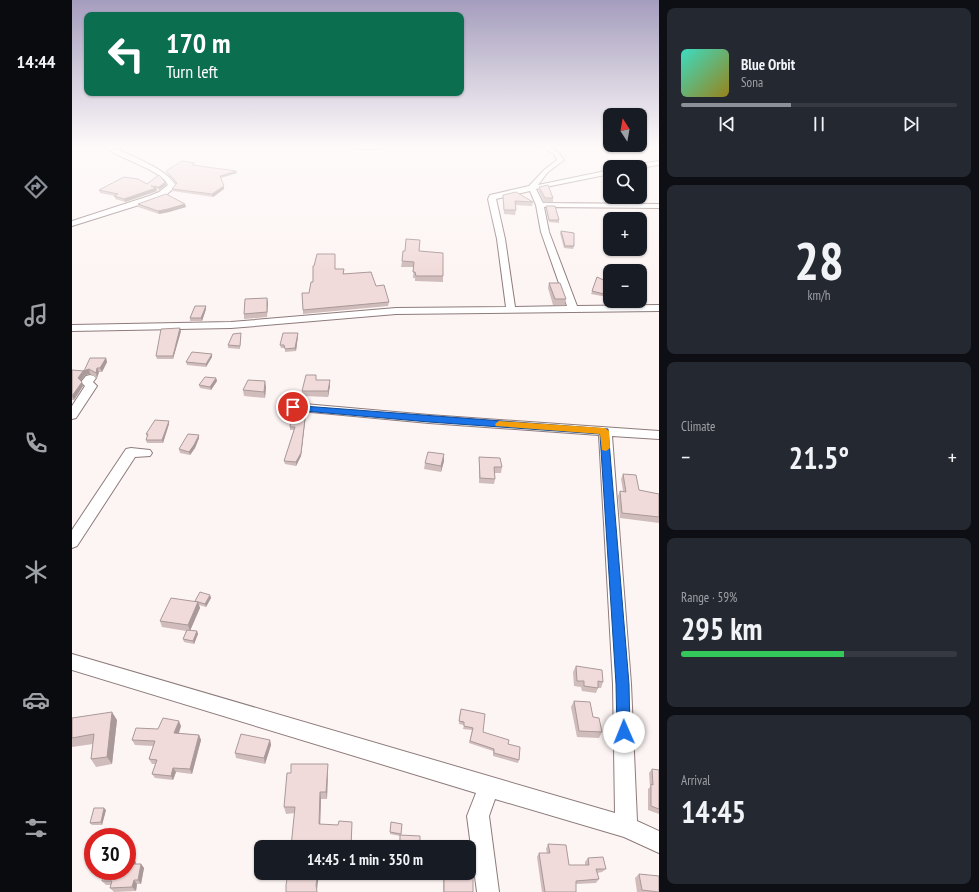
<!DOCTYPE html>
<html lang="en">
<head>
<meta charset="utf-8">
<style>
  body { margin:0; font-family:"PT Sans Narrow",sans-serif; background:#242831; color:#f1f3f6; height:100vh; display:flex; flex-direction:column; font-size:15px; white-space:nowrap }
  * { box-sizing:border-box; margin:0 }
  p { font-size:13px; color:#9ea1a6 }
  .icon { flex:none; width:22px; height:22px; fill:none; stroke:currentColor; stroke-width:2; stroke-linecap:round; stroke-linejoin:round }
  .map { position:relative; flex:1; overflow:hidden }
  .drawer { display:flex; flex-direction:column; gap:8px; padding:8px; background:#0d0f14; width:320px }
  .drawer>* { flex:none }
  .top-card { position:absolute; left:12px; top:12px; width:380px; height:84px; border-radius:8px; box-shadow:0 1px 3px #0004; background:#0b6e4f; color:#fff; overflow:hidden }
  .needle { width:26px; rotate:349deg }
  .fabs { position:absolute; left:531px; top:108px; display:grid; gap:8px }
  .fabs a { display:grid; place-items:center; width:44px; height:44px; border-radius:8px; background:#171b24; box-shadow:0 1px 3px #0004; font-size:20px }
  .speed { position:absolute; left:12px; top:828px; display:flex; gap:8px; font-size:20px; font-weight:700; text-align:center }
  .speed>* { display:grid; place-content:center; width:52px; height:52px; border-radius:50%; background:#171b24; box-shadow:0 1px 3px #0004; line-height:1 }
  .speed .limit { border:6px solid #d22; background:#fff; color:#111 }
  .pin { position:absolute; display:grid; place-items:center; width:34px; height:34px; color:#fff; margin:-17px; border:2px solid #fff; border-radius:50%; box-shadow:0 1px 4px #0007 }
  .me { position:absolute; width:44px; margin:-22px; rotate:359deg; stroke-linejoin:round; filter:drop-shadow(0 0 3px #0008) }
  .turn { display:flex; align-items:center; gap:14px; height:84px; padding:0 16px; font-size:18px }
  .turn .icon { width:52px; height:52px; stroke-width:2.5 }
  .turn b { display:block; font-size:28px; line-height:34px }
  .big { font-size:30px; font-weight:600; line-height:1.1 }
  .drawer .tile { flex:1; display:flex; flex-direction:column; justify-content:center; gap:6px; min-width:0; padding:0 14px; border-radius:8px; background:#242831 }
  .drawer .dial { align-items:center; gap:0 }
  .dial b { font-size:52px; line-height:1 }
  .song { display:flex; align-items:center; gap:12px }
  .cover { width:48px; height:48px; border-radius:6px; background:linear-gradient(135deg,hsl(170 70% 55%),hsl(50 70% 35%)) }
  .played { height:4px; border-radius:2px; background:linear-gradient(90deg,#8c9099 40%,#363941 40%) }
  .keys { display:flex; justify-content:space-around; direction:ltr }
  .heat { display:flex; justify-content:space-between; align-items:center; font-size:22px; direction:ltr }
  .charge { height:6px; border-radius:3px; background:linear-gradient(90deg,#34c759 59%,#363941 0) }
  .trip { position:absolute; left:182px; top:840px; width:222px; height:40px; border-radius:8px; background:#171b24; box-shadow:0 1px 3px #0004; font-weight:600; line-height:40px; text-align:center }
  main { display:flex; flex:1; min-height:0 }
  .menu { display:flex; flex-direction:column; width:72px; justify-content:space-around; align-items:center; background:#090b0e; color:#9ea1a6 }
  .menu .icon { width:28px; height:28px }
  .menu .active { color:#8c9099 }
  .menu b { font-size:18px; color:#f1f3f6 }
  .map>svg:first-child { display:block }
</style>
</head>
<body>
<main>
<nav class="menu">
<b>14:44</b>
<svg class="icon active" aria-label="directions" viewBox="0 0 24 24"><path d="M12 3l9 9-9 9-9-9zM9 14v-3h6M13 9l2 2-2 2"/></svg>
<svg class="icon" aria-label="music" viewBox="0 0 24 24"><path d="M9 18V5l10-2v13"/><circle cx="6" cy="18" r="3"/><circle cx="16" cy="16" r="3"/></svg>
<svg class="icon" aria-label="phone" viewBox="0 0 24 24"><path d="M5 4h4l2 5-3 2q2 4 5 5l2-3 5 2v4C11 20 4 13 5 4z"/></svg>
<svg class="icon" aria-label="climate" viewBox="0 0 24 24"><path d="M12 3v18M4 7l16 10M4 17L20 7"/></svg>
<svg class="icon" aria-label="car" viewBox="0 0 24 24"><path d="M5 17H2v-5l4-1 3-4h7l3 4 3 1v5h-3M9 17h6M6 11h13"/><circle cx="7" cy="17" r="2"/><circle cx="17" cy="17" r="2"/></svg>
<svg class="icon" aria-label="filters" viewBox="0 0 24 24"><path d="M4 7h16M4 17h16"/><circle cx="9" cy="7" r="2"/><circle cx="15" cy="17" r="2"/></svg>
</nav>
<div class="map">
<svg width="587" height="892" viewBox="0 0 587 892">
  <rect width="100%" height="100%" fill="#fdf5f4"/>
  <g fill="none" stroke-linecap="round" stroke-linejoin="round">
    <defs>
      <g id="minor">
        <path d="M 33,147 L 41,147 C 58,156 96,169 104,186 L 93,196 L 83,200 L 0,226 L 0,221 L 77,196 L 87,192 L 96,185 C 90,170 47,159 33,147 Z"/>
        <polygon points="284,147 312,147 309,149 287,149"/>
        <path d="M 470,147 C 481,147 486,151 492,160 L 476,172 L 466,185 L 538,170 L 538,174 L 464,189 L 471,203 L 587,204 L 587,208 L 472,207 L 477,232 L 505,306 L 587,305 L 587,311 L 324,314 L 159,328 L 0,331 L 0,325 L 159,322 L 324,308 L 434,307 L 425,239 L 416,199 L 418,195 L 457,186 L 472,170 L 485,160 L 482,154 ZM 458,191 L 464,205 L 469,232 L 495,306 L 443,307 L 433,239 L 424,199 Z"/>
        <polygon points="587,161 587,165 568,168 559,167 562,165"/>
        <polygon points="18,375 22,376 24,378 21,382 25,386 4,418 0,419 0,406 13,386 9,382 14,376"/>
        <polygon points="221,403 357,415 587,431 587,439 540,436 559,684 565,821 587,831 587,853 552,837 423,799 417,816 427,892 405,892 395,816 404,793 0,670 0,654 543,813 541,684 527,435 357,423 217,410 215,407 217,404"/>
        <polygon points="59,448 78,450 80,453 78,456 63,457 5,546 0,548 0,530 54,449"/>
      </g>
    </defs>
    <use href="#minor" stroke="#8e7b7b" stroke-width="2"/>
    <use href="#minor" fill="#fff" fill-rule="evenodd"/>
  </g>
  <g fill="#cfbcbb">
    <polygon points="124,165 123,166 164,171 165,173 149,178 152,189 141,197 100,191 100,189 104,184 95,173 94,171"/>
    <polygon points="75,184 94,185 87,190 84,189 85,191 53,202 43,199 43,196 28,193 27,190"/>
    <polygon points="467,187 481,198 481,202 472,202 466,190"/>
    <polygon points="431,195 461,202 460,206 443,205 444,210 443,215 432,214 431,199"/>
    <polygon points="66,204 113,204 114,207 97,212 87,214 66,207"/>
    <polygon points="474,206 487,220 487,223 477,222 474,209"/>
    <polygon points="489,231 502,246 501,249 492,248 488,233"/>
    <polygon points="347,251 371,276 371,282 343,281 343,278 341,278 342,267 329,267 330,261"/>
    <polygon points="263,269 272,274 304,286 317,302 316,306 231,314 231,310 241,282"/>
    <polygon points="525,277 538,283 538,294 536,294 535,297 519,294"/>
    <polygon points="477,283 494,299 493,305 481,305 476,288"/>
    <polygon points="195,298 195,317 172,319 172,314"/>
    <polygon points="134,306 134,309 130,321 118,321 118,318"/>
    <polygon points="109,331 101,359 85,359 84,356"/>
    <polygon points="226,333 226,336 224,351 213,352 213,348 209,348 208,345"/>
    <polygon points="169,336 168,349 156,348 156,345"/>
    <polygon points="140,354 140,357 134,367 115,365 114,362"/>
    <polygon points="34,358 35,362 30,372 27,372 25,378 18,374 13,375 8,381 11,386 2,400 0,400 0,370 12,371"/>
    <polygon points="144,378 145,381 139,390 128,388 127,385"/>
    <polygon points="245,380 258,380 258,386 256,397 231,396 230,391"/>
    <polygon points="194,387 193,398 172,396 171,390"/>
    <polygon points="234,413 229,456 224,466 213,464 212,461 222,430 218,430 218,427 226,417"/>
    <polygon points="97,421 97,424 91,443 75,443 74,440 75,437 74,434"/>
    <polygon points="127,438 123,448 118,455 108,453 107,449"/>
    <polygon points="407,457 430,467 429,473 422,473 423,479 422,484 407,483"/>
    <polygon points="372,461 369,472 352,469 353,463"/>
    <polygon points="551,474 567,490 587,494 587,523 548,518 546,496 548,491 551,491 549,479"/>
    <polygon points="138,595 139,598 134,607 127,605 128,608 118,630 125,631 126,634 122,644 112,642 111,639 114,631 90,627 88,621 124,602 123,601"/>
    <polygon points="504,666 531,682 529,688 526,688 524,693 510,691 509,687 502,686 501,672"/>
    <polygon points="502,701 521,717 530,732 527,738 505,737 499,707"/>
    <polygon points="388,712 411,732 436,744 447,760 446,763 421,756 421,751 397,743 400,730 391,729 392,725 387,724"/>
    <polygon points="0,718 45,720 40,764 24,767 19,759 21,744 0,747"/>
    <polygon points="109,726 107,733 127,735 129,740 120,774 104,772 101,780 83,778 80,774 83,764 80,764 77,759 81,746 63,745 60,740 86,729"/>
    <polygon points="198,740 199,745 193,764 164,758 163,753"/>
    <polygon points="580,769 587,770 587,814 576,810 576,789 578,787 577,773"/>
    <polygon points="256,771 255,799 249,799 248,824 280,828 279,847 223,813 214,814 212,807"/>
    <polygon points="34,810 30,825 20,825 18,823"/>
    <polygon points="319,822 330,824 329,835 348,847 327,847 328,836 318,834"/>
    <polygon points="476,844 497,865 513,865 513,862 516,858 534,869 530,872 525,873 527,879 524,883 504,884 504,892 470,892 465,857 467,853 475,853 474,849"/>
    <polygon points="61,858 64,862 64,864 69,864 72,868 69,884 65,884 64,891 42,892 38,888 39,885 34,885 30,881 55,871"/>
    <polygon points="372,873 401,892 371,892 371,877"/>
    <polygon points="567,874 587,892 565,892 563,878"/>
  </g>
  <g fill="#a99999">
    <polygon points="164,171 165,173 148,178 148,176"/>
    <polygon points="93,182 94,185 87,190 87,187"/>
    <polygon points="152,186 152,189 141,197 140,194"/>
    <polygon points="84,188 85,191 53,202 52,199"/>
    <polygon points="113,204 114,207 97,212 87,214 86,211"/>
    <polygon points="195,298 196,303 195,317"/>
    <polygon points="134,306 134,309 130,321 129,318"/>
    <polygon points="108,328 109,331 101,359 101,356"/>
    <polygon points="226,333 226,336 224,351 223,348"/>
    <polygon points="140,354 140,357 134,367 134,364"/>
    <polygon points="34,358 35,362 30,372 28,368"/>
    <polygon points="25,368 27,372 25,378 24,373"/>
    <polygon points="17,369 18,374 13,375 8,382 6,378 11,371"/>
    <polygon points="144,378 145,381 139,390 138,387"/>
    <polygon points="258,380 258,386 256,397 256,391"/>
    <polygon points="193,381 194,387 193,398 192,392"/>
    <polygon points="10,382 11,386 2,400 0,396"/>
    <polygon points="234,410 234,413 229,456 224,466 224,462"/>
    <polygon points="97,421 97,424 91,443 90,440"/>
    <polygon points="127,435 127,438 123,448 118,455 117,452"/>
    <polygon points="372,454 372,461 369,472 369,466"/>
    <polygon points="138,595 139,598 134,607 133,604"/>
    <polygon points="126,602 128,608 118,631 116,625"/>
    <polygon points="125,631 126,634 122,644 121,641"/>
    <polygon points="40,712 45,720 40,764 35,757"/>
    <polygon points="107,721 109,726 105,738 102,733"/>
    <polygon points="127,735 129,740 120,774 118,769"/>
    <polygon points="198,740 199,745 193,764 192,758"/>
    <polygon points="256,764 256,771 255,799 254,792"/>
    <polygon points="101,768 104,772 101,780 99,776"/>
    <polygon points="248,792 249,799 248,830 247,824"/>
    <polygon points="32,808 34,810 30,825 29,822"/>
    <polygon points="61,858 64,862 62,868 59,864"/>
    <polygon points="69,864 72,868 69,884 66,880"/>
    <polygon points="246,873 247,873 245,890 244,885"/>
    <polygon points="62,880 65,884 64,891 60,887"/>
  </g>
  <g fill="#f1dbda" stroke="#a99999">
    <polygon points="110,161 123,163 120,165 164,171 148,176 152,186 140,194 100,189 105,183 94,171"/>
    <polygon points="87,175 93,182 87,187 79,186 84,188 52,199 42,196 46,194 27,190 52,177 66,179 75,184"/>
    <polygon points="476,185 481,198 473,198 467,187"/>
    <polygon points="444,192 461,202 443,201 444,210 432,210 431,195"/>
    <polygon points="94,194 113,204 96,209 86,211 66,204"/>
    <polygon points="474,206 483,206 487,220 477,220"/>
    <polygon points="489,231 502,233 502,246 493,246"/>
    <polygon points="334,239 348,240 347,251 371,253 371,276 344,276 343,272 341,272 342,262 330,261 331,251 333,251"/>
    <polygon points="245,254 263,254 263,269 272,269 271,274 299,272 304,286 312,285 317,302 231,310 230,293 237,293 239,282 241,282 241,266 242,266"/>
    <polygon points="525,277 538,283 538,292 537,291 536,295 520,291"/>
    <polygon points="477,283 488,283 494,299 483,299"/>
    <polygon points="195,298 195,312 172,314 173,299"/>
    <polygon points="123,306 134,306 129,318 118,318"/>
    <polygon points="108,328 101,356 84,356 89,329"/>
    <polygon points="169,333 168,346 156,345 161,334"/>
    <polygon points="211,333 226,333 223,348 213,349 212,345 208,345"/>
    <polygon points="120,352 140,354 134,364 114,362"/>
    <polygon points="18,358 34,358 28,368 25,368 24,373 17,369 11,371 6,378 10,382 0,396 0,370 12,371"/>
    <polygon points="234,375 244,375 244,380 258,380 256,391 230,391"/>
    <polygon points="133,377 144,378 138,387 127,385"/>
    <polygon points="176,380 193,381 192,392 171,390"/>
    <polygon points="228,409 234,410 229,453 224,462 212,461 223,427 218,427 219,418 226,417"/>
    <polygon points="83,420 97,421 90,440 74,440 76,434 74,434"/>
    <polygon points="116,434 127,435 122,445 117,452 107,449"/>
    <polygon points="356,452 372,454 369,466 353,463"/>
    <polygon points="407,457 428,458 430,467 422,467 423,479 408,478"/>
    <polygon points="551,474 564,475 567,490 587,494 587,517 550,513 548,491 554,492"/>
    <polygon points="128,592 138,595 133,604 123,601"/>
    <polygon points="99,598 126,602 116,625 88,621"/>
    <polygon points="115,630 125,631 121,641 111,639"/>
    <polygon points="504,666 530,670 531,682 526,681 526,688 512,686 512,681 505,681"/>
    <polygon points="502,701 518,702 521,717 527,718 530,732 507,731"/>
    <polygon points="389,709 413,714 411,732 437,740 436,744 448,747 447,760 422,753 422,749 398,741 401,728 392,726 392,722 387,721"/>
    <polygon points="40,712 35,757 19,759 22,734 0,738 0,718"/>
    <polygon points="91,718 107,721 102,733 127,735 118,769 101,768 99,776 80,774 85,760 77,759 83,741 60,740 64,728 86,729"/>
    <polygon points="169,734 198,740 192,758 163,753"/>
    <polygon points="219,764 256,764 254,792 248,792 247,824 266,825 267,821 280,822 279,847 219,847 223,807 212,807 215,773 219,773"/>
    <polygon points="580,769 587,770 587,809 579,806 579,784 581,785"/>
    <polygon points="22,808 32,808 29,822 18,823"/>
    <polygon points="319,822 330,824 329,834 318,832"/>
    <polygon points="328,835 348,836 348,847 328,847"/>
    <polygon points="476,844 494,845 497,865 517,865 516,858 531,857 534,869 524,869 527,879 504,881 504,892 473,892 467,853 478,853"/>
    <polygon points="55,858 61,858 59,864 69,864 66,880 62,880 60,887 38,888 40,881 30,881 32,871 55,871"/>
    <polygon points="216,873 246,873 244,885 245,892 214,892 214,885"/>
    <polygon points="372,873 401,877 401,892 372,892"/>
    <polygon points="567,874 587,876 587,892 570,890"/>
  </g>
  <linearGradient id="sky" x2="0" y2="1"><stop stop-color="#a59dbd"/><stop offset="0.54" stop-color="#fefafa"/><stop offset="1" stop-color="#fefafa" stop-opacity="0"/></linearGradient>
  <rect width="587" height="272" fill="url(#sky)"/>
  <polygon fill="#1a73e8" stroke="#114b97" points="218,405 536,429 557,684 558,732 556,736 552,738 547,736 545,732 544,684 528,434 357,422 221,410 216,407"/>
  <polygon fill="#f59e0b" points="427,421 533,428 537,431 538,448 534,451 530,450 528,434 424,426 423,424"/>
</svg>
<div class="fabs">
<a><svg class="needle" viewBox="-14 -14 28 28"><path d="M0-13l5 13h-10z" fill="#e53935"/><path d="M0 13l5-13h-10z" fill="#9ea1a6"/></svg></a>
<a><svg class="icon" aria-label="search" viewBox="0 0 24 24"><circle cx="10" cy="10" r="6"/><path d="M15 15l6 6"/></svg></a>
<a>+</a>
<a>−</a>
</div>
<div class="speed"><div class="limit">30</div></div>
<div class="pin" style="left:221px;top:407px;background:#d93025"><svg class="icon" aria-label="arrive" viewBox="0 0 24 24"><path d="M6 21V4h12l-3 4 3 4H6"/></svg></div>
<svg class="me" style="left:552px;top:732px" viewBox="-20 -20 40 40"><circle r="19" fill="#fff"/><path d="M0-13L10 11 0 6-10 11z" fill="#1a73e8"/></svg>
<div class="trip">14:45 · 1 min · 350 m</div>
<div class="top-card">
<div class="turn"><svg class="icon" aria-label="left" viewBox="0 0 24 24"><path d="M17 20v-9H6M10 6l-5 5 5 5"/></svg><div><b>170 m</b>Turn left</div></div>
</div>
</div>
<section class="drawer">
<div class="tile">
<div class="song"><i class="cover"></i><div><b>Blue Orbit</b><p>Sona</p></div></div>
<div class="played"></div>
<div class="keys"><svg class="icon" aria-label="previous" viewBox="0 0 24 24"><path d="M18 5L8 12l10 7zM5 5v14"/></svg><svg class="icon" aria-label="pause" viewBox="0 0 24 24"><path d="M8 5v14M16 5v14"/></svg><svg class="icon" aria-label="next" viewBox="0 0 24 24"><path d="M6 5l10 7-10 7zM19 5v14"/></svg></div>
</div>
<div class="tile dial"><b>28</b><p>km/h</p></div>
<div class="tile"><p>Climate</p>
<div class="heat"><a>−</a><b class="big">21.5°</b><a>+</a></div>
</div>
<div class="tile"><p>Range · 59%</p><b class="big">295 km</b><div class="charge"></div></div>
<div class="tile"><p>Arrival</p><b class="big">14:45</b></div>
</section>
</main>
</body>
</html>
